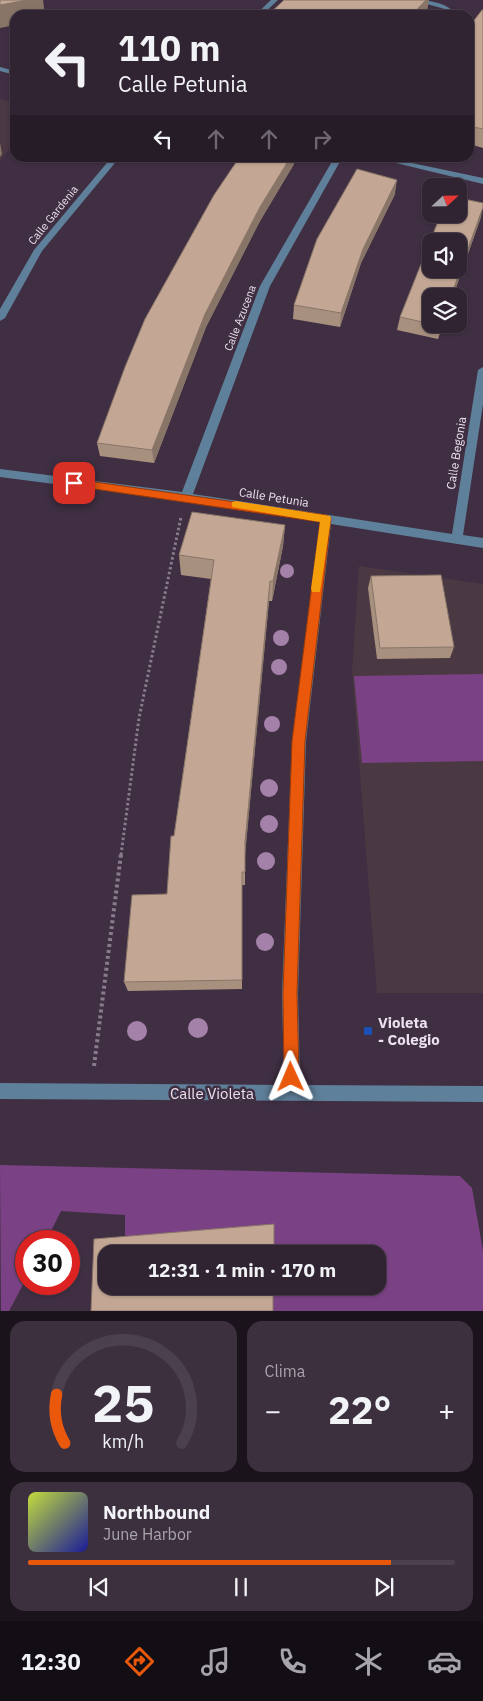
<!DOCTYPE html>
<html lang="es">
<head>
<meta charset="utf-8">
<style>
  body { margin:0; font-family:"IBM Plex Sans",sans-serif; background:#3c2f3e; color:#f1f3f6; height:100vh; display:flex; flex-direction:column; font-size:19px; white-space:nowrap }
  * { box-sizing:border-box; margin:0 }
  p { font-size:16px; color:#a8a4ac }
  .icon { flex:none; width:28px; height:28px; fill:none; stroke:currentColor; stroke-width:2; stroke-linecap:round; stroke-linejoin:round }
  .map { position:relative; height:1311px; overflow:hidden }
  .drawer { display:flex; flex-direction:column; gap:10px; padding:10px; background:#1a131c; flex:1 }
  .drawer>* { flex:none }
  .top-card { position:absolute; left:10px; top:10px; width:464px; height:152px; border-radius:15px; box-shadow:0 1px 4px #0004,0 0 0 1px #4b404d; background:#302332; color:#f1f3f6; overflow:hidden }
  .needle { width:32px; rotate:68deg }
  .buttons { position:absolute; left:422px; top:178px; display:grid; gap:10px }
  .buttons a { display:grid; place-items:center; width:45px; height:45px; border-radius:10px; background:#302332; box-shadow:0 1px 4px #0004,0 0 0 1px #4b404d; font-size:25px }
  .speed { position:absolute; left:15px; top:1230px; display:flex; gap:10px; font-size:25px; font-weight:700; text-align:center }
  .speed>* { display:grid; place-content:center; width:65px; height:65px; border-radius:50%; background:#302332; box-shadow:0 1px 4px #0004,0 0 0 1px #4b404d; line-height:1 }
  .speed .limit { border:8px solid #d22; background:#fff; color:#111 }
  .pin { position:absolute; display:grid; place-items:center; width:42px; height:42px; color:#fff; margin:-21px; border-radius:10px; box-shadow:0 2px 8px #0006 }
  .me { position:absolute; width:55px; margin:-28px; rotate:359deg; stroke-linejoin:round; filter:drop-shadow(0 0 4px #0008) }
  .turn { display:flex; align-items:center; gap:18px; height:105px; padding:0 25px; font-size:22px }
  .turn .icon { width:65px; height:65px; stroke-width:2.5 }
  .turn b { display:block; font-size:35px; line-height:42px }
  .lanes { display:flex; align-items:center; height:48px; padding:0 25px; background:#0003; justify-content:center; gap:25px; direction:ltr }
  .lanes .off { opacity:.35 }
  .big { font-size:38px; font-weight:800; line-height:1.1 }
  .drawer .widget { flex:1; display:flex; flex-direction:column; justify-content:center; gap:8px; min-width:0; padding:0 18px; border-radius:15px; background:#3c2f3e }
  .drawer .dial { align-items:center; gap:0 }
  .dial svg { height:130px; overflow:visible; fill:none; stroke:#4b404d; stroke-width:7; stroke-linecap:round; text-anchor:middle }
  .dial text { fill:#f1f3f6; stroke:none }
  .song { display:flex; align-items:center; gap:15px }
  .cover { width:60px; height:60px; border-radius:8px; background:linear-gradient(135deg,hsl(70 70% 55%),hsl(240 70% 35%)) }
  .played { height:5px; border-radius:2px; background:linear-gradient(90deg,#ea580c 85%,#4b404d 85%) }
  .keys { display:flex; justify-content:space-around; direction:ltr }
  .heat { display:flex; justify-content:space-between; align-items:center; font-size:28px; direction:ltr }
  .drawer .tiles { flex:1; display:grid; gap:10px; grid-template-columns:1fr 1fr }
  .widget:last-child { grid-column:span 2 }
  .trip { position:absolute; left:98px; top:1245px; width:288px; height:50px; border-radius:15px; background:#302332; box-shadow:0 1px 4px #0004,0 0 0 1px #4b404d; font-weight:800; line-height:50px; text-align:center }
  .tabs { display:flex; height:80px; justify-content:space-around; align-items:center; background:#130e14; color:#a8a4ac }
  .tabs .icon { width:35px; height:35px }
  .tabs .active { color:#ea580c }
  .tabs b { font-size:22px; color:#f1f3f6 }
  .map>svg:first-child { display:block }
</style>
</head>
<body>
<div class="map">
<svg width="483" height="1311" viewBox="0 0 483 1311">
  <rect width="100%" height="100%" fill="#402f43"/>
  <g fill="#4a3842">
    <polygon points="0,99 15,103 15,142 0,161"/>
    <polygon points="359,566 483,584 483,993 377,993 352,670"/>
  </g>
  <g fill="#7a4284">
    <polygon points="483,674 483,761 362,763 354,676"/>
    <polygon points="0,1165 460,1176 472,1188 483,1251 483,1311 272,1311 272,1286 376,1286 376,1254 273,1254 125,1236 125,1215 61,1211 46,1241 26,1241 26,1279 9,1311 1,1311"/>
  </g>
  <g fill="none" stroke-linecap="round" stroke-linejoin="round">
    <polyline stroke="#897b8c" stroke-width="3" stroke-dasharray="2.5 2.5" stroke-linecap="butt" points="121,855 139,718 181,517"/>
    <polyline stroke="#897b8c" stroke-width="4" stroke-dasharray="3 3" stroke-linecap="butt" points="94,1066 121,854"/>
    <g fill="#5f809a" fill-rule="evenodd">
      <polygon points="271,0 278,0 262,15 255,15"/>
      <path d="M 412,0 C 428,0 447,2 457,15 L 450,15 L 445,9 Z"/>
      <polygon points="0,67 15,71 15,75 0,71"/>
      <polygon points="111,158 119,158 42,251 5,318 0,321 0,309 34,250"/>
      <polygon points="334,158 342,158 270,286 193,494 452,534 478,370 483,367 483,404 463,535 483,538 483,548 331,524 306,741 298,993 300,1085 483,1086 483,1102 0,1099 0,1083 284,1085 282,993 292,741 320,522 186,501 0,477 0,469 182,492 260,286"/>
      <polygon points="375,158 388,158 483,178 483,184"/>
    </g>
  </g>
  <g fill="#a481a9">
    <circle cx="287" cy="571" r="7"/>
    <circle cx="281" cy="638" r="8"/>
    <circle cx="279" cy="667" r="8"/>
    <circle cx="272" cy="724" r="8"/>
    <circle cx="269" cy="788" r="9"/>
    <circle cx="269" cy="824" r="9"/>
    <circle cx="266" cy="861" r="9"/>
    <circle cx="265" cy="942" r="9"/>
    <circle cx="198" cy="1028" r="10"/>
    <circle cx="137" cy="1031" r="10"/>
  </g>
  <g fill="#a8907f">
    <polygon points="483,10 483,148 469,144 469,27"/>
    <polygon points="290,158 294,158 294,164 260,221 206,327 154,463 100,456 97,443"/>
    <polygon points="395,194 361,263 340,327 293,319 294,305"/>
    <polygon points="481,217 453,296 431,296 443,324 438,339 397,330 400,317"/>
    <polygon points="285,525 283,546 272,601 269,601 245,853 245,885 242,885 242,989 128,991 124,982 167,894 174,836 211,579 181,575 179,555"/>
    <polygon points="371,576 454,647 450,658 377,659 368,588"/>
  </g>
  <g fill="#887568">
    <polygon points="28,0 43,0 45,15 15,15 15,25 0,28 0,5"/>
    <polygon points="426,0 429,0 427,12 425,15 412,15"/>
    <polygon points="0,143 2,154 0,157"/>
    <polygon points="290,158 294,158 294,164 260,221 206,327 154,463 152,450 205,314 260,207"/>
    <polygon points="397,180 395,194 361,263 340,327 341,313 363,249"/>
    <polygon points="483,207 481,217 453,296 451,296"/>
    <polygon points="441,324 443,324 438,339"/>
    <polygon points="285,525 283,546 272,601 273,581"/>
    <polygon points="270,581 269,601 245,856 245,842"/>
  </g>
  <g fill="#c3a794" stroke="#887568" fill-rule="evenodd">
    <polygon points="0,0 28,0 0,5"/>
    <polygon points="284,0 426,0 412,15 268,15"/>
    <polygon points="482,10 483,10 483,129 469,126 469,27"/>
    <polygon points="239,158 290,158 260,207 205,314 152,450 97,443 125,367 145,319 214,195"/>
    <polygon points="357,169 397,180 363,249 341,313 294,305 317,239"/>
    <path d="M 459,198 L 483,203 L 483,207 L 451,296 L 431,296 L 431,324 L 441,324 L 441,326 L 400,317 L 441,214 L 459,214 ZM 431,241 L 459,241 L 459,269 L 431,269 Z"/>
    <polygon points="192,512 285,525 273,581 270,581 245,842 245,872 242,872 242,980 124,982 132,895 167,894 171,836 174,836 214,560 179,555"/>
    <polygon points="441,575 454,647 380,648 371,576"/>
    <polygon points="274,1224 274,1254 106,1254 106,1286 273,1286 273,1311 91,1311 94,1239"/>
  </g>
  <polygon fill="#ea580c" stroke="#983908" points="74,479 326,515 331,518 305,741 297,993 299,1077 296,1082 291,1084 286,1082 284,1077 283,993 292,741 320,522 74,486 69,483"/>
  <polygon fill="#f59e0b" points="236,501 330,516 331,518 320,592 312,592 311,589 320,522 232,507 232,502"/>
  <rect fill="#1a4fb4" stroke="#402f43" stroke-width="2" x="363" y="1026" width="10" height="10" rx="2.5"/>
  <g text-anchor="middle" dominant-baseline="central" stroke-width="5" stroke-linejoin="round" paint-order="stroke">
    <g font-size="11" fill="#ece1ee" stroke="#402f43">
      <text transform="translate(53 215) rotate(-51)">Calle Gardenia</text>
      <text transform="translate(240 318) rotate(-69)">Calle Azucena</text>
    </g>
    <g font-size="12" fill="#ece1ee" stroke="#402f43">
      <text transform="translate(456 453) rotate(-81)">Calle Begonia</text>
      <text transform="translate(274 497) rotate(9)">Calle Petunia</text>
    </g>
    <g font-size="15" font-weight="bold" fill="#ece1ee" stroke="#402f43" text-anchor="start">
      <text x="378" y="1022">Violeta<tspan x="378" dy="17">- Colegio</tspan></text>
    </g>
    <g font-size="15" fill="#ece1ee" stroke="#402f43">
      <text x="212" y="1093">Calle Violeta</text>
    </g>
  </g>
</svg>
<div class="buttons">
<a><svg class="needle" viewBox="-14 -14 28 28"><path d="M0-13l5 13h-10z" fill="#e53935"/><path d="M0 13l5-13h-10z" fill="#a8a4ac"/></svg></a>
<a><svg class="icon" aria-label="sound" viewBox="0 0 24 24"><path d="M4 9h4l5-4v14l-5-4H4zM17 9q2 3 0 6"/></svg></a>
<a><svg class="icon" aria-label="layers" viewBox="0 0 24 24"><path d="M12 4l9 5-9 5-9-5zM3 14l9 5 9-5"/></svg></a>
</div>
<div class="speed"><div class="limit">30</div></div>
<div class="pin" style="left:74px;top:483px;background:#d93025"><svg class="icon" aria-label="arrive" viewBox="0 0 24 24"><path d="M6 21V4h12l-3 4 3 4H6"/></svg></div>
<svg class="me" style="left:291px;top:1077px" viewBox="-20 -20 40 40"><path d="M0-17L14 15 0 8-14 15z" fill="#ea580c" stroke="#fff" stroke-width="4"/></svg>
<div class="trip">12:31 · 1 min · 170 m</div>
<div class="top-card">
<div class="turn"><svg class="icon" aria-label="left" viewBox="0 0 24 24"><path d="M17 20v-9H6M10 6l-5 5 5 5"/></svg><div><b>110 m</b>Calle Petunia</div></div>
<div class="lanes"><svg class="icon" aria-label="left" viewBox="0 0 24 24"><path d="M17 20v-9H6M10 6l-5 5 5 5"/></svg><svg class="icon off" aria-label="ahead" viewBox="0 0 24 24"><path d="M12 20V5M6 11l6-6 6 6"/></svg><svg class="icon off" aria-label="ahead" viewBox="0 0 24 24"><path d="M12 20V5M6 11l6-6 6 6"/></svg><svg class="icon off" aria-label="right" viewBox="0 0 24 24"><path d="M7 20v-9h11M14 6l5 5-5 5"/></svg></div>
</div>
</div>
<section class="drawer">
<div class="tiles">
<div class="widget dial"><svg viewBox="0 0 100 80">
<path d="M14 69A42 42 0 1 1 86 69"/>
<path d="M14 69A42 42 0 0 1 9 39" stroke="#ea580c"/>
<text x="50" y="56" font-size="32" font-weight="700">25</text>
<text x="50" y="72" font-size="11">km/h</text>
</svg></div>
<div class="widget"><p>Clima</p>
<div class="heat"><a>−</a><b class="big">22°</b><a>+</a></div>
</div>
<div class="widget">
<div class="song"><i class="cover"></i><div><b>Northbound</b><p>June Harbor</p></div></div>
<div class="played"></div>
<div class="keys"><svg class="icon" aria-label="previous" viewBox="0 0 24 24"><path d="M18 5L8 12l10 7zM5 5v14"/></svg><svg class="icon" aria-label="pause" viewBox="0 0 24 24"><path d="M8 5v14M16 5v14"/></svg><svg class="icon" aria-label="next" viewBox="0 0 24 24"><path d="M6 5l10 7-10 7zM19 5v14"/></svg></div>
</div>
</div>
</section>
<nav class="tabs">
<b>12:30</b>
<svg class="icon active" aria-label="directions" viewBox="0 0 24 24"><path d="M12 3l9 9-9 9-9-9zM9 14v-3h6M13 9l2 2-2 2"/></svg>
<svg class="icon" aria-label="music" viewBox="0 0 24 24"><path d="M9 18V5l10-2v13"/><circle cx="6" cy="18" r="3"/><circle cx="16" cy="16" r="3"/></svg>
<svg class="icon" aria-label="phone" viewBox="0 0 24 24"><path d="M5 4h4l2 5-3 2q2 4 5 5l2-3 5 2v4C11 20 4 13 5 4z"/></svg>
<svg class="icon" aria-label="climate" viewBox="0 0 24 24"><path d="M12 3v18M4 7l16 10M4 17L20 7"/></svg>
<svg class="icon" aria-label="car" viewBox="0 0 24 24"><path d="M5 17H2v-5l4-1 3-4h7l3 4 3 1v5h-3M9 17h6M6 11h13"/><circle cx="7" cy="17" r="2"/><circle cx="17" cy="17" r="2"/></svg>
</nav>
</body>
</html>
